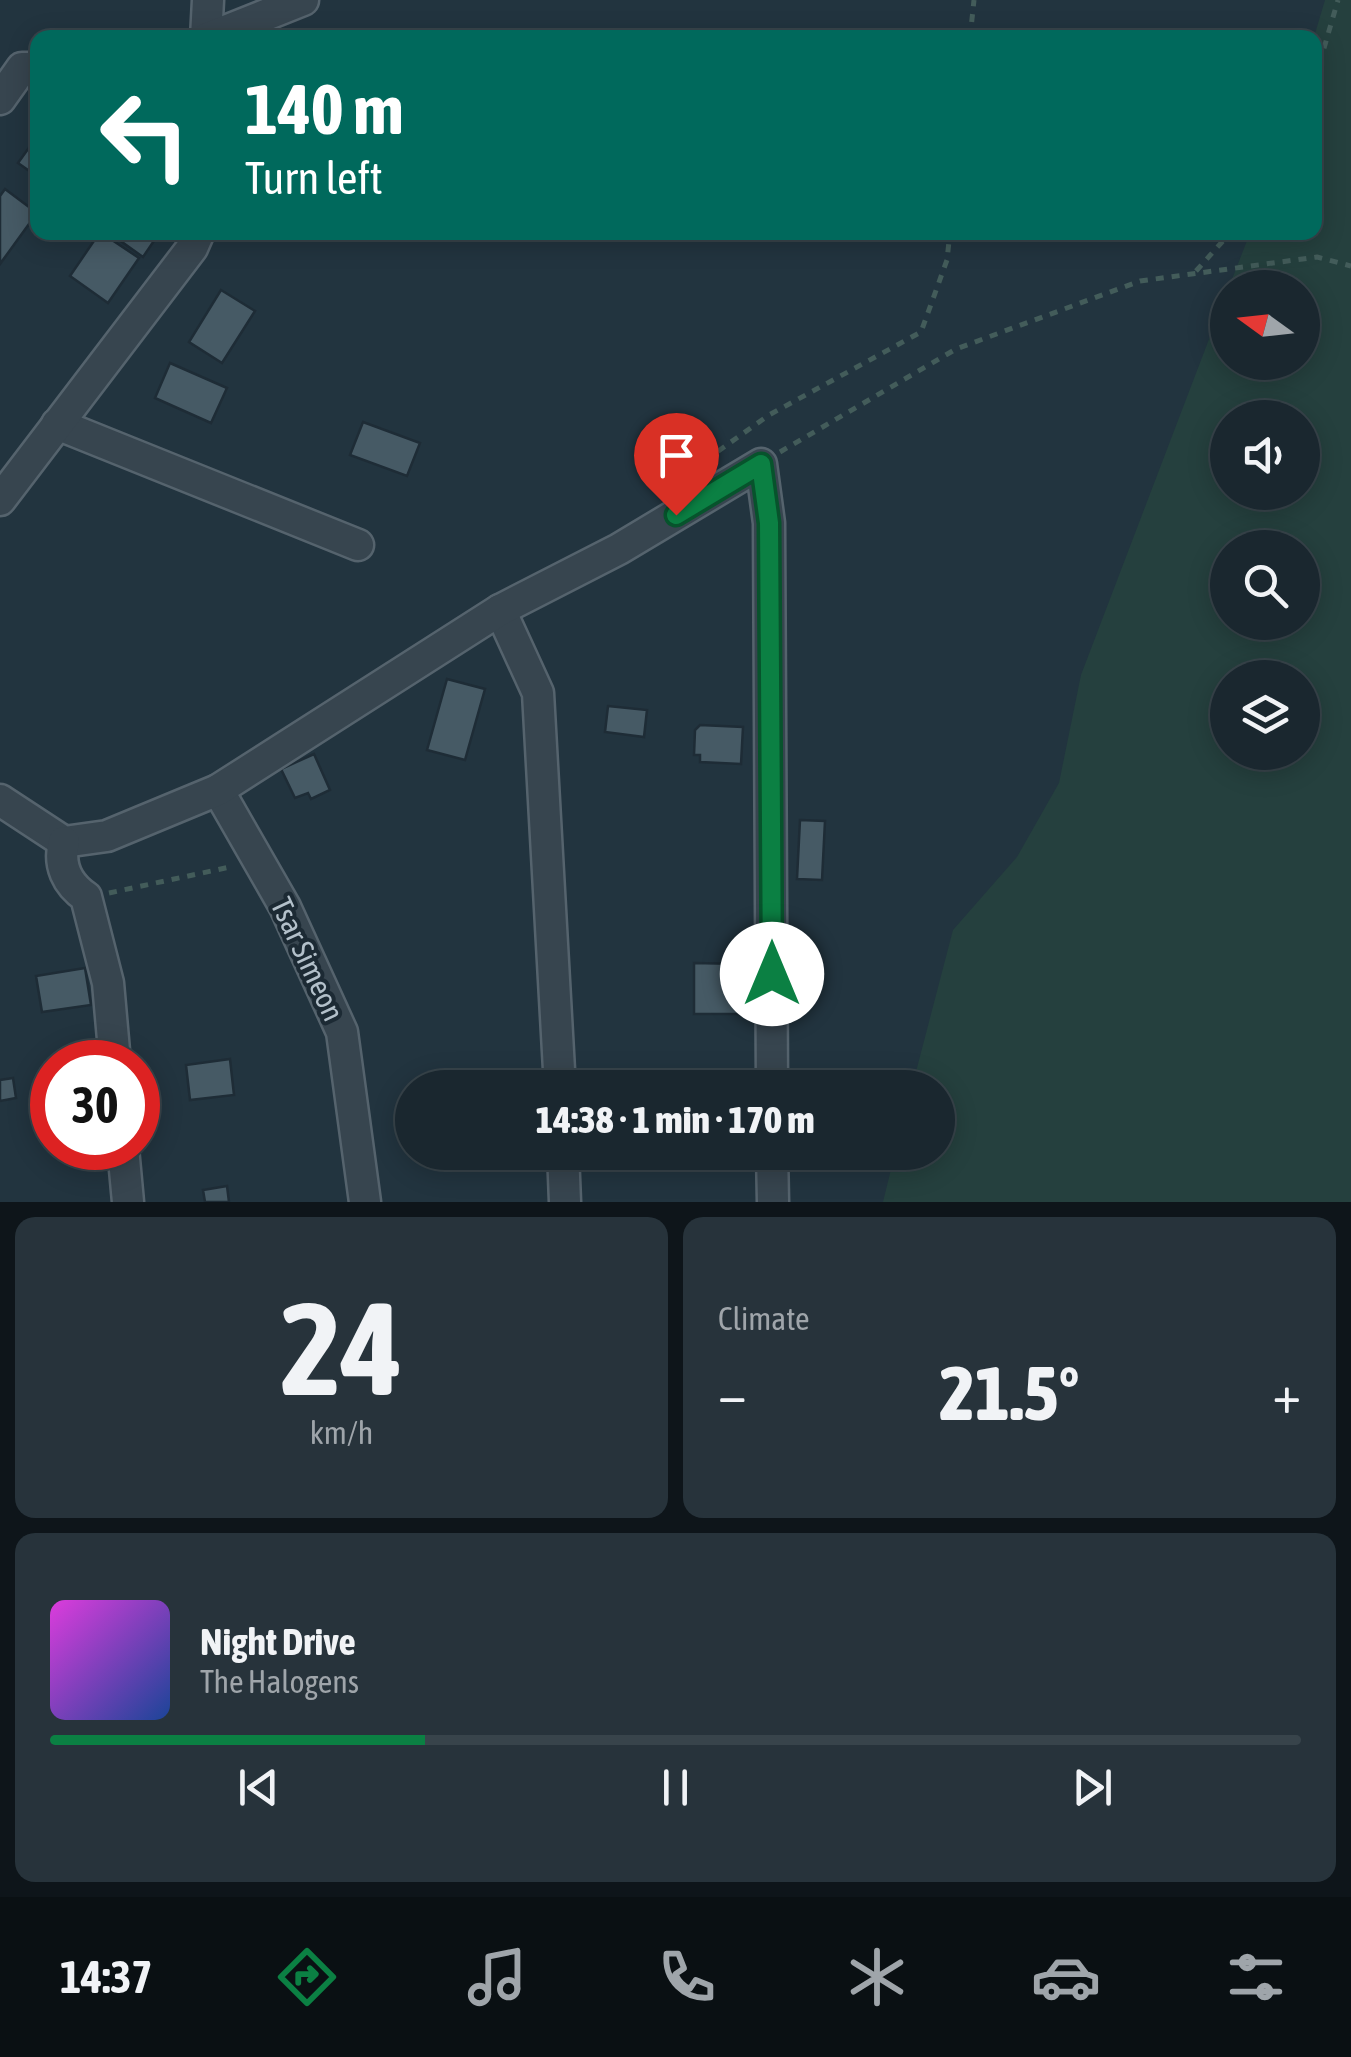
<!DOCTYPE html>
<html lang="en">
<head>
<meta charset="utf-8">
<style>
  body { margin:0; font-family:"Asap Condensed",sans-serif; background:#27333b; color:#f1f3f6; height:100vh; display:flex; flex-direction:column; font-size:38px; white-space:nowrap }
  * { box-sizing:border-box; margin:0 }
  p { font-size:32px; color:#9fa5aa }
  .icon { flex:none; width:55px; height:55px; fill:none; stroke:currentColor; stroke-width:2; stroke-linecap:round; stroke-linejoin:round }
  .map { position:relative; height:1202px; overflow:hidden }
  .drawer { display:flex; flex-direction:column; gap:15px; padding:15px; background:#0e151a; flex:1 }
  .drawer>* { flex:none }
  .guide { position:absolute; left:30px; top:30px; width:1292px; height:210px; border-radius:20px; box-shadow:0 5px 25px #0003,0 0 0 2px #38444b; background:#00695c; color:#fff; overflow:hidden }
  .needle { width:65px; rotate:285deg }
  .controls { position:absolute; left:1210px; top:270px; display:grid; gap:20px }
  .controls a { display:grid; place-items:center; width:110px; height:110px; border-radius:50%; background:#1a272f; box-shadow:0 5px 25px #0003,0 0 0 2px #38444b; font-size:50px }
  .speed { position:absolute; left:30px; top:1040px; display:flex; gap:20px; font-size:50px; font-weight:700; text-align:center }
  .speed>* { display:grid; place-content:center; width:130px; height:130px; border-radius:50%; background:#1a272f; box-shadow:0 5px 25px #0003,0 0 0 2px #38444b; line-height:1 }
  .speed .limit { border:15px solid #d22; background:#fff; color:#111 }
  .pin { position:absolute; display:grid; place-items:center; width:85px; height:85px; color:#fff; margin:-102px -42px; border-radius:50% 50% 50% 0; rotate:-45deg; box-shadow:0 0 10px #0007 }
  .pin .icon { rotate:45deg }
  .me { position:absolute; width:110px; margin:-55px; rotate:0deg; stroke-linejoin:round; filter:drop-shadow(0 0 8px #0008) }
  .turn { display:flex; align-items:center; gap:35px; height:210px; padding:0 50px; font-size:45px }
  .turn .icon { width:130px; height:130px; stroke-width:2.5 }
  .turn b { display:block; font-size:70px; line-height:85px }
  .big { font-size:75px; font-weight:800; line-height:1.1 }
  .drawer .card { flex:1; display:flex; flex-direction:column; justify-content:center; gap:15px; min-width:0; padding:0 35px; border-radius:20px; background:#27333b }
  .drawer .dial { align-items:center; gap:0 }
  .dial b { font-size:130px; line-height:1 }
  .song { display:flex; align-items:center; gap:30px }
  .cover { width:120px; height:120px; border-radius:15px; background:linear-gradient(135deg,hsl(300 70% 55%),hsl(220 70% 35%)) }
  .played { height:10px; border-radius:5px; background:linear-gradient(90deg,#0b8043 30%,#38444b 30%) }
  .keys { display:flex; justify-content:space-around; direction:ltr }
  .heat { display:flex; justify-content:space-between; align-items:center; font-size:55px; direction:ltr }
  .drawer .tiles { flex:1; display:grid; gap:15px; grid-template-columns:1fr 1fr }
  .card:last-child { grid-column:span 2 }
  .trip { position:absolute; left:395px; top:1070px; width:560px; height:100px; border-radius:50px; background:#1a272f; box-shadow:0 5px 25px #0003,0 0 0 2px #38444b; font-weight:800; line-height:100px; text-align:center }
  .menu { display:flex; height:160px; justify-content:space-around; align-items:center; background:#0a1013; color:#9fa5aa }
  .menu .icon { width:70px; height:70px }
  .menu .active { color:#0b8043 }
  .menu b { font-size:45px; color:#f1f3f6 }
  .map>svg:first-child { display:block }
</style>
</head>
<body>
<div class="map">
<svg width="1351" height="1202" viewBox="0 0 1351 1202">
  <rect width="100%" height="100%" fill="#22343f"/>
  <path fill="#25403e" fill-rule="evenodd" d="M 1325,0 L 1351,0 L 1351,1202 L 883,1202 L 895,1153 L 938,1152 L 938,1088 L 912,1087 L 953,930 L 1017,857 L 1059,783 L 1081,675 L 1227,292 L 1228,362 L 1302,362 L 1302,288 L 1229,287 L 1250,233 L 1315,232 L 1314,37 ZM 1228,418 L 1302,418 L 1302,492 L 1228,492 ZM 1228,548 L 1302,548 L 1302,622 L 1228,622 ZM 1228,678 L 1302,678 L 1302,752 L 1228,752 Z"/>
  <g fill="#465a65" stroke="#1e2c36" stroke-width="2.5">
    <polygon points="38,135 38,177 18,163"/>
    <polygon points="5,189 37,213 0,264 0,196"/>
    <polygon points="100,232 139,258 108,303 70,276"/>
    <polygon points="108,232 160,232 143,257"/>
    <polygon points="221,290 255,311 222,363 189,342"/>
    <polygon points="170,363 227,388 211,423 155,398"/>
    <polygon points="363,422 420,443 407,476 350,455"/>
    <polygon points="447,679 485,689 465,760 427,750"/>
    <polygon points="608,706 647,710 644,737 605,732"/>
    <polygon points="700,725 743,727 741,764 700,762 700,755 694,755 695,730"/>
    <polygon points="314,754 330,790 311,799 308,793 295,798 281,769"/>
    <polygon points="800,820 825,821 822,880 797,879"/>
    <polygon points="694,963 741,964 740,1014 694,1014"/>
    <polygon points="85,968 91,1005 42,1012 36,976"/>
    <polygon points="230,1059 234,1095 190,1100 186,1065"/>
    <polygon points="13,1078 16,1098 0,1101 0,1080"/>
    <polygon points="227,1186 229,1202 205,1202 203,1190"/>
  </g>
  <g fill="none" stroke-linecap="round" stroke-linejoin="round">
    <defs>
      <g id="minor">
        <polyline points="206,38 208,0"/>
        <polyline points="208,38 303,0"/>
        <polyline points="0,99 22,68 38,68"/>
        <polyline points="57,424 358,545"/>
        <polyline points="0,500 192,248 199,232"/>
        <polyline points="500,610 538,693 560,1088"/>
        <polyline points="218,790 285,907 342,1032 365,1202"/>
        <polyline points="0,800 64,842 107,836 218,790 500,610 619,549 761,464 769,523 772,1088"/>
        <path d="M 64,842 C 58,865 67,884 86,897 L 108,983 L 115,1062"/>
        <polyline points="123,1148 128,1202"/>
        <polyline points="563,1152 565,1202"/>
        <polyline points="772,1152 773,1202"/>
      </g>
    </defs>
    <use href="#minor" stroke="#55636d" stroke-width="35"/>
    <g stroke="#435c5a" stroke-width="5" stroke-dasharray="8 8" stroke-linecap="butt">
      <polyline points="970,38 974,0"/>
      <polyline points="1315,79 1338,0"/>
      <polyline points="1196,271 1231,232"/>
      <polyline points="780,452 956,349 1140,281 1317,257 1351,266"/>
      <polyline points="679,479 769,415 921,332 947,260 950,232"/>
      <polyline points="109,893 230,867"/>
    </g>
    <use href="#minor" stroke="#37454f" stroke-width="30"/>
  </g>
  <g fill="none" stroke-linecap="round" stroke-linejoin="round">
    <defs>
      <polyline id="route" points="676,515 761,464 769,523 772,974"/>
    </defs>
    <use href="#route" stroke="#07532c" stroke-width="25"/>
    <use href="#route" stroke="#0b8043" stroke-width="18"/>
  </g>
  <g text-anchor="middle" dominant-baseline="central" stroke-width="8" stroke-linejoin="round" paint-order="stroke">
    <g font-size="30" fill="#b3c0ca" stroke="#1c2a34">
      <text transform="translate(308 959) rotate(65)">Tsar Simeon</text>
    </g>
  </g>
</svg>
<div class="controls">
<a><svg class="needle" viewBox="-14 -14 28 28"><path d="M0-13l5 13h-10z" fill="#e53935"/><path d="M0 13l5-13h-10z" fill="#9fa5aa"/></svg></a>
<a><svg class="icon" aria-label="sound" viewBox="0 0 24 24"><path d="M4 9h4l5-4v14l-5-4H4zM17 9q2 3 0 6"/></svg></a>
<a><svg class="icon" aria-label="search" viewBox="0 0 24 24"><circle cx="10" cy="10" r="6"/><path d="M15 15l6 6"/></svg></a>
<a><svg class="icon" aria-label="layers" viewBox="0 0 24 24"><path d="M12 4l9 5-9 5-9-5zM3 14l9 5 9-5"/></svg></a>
</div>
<div class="speed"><div class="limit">30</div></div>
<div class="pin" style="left:676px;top:515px;background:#d93025"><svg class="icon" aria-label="arrive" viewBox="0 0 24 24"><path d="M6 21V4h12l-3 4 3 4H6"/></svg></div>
<svg class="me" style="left:772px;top:974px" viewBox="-20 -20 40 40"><circle r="19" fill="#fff"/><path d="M0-13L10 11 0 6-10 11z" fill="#0b8043"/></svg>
<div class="trip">14:38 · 1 min · 170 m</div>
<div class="guide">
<div class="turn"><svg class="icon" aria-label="left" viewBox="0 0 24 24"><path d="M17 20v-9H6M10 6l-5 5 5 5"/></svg><div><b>140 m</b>Turn left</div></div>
</div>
</div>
<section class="drawer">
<div class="tiles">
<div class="card dial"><b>24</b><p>km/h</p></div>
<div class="card"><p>Climate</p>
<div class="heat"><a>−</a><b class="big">21.5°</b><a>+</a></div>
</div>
<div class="card">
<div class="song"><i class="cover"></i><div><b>Night Drive</b><p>The Halogens</p></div></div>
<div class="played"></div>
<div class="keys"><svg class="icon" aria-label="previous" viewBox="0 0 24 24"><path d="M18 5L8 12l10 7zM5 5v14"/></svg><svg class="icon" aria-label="pause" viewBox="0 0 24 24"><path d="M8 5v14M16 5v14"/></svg><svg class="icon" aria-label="next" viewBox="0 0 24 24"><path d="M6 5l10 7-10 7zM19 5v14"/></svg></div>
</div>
</div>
</section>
<nav class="menu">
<b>14:37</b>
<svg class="icon active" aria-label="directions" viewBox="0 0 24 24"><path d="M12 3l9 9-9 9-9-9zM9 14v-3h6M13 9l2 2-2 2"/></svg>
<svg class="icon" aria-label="music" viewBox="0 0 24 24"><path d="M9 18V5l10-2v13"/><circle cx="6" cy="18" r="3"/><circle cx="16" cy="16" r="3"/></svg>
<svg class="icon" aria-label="phone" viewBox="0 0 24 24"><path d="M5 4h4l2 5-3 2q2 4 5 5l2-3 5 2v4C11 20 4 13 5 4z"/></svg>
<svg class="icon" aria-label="climate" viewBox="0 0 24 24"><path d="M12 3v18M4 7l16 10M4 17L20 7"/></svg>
<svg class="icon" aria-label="car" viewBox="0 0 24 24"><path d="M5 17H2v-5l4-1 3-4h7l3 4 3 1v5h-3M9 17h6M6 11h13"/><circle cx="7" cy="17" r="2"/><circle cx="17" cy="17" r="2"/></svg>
<svg class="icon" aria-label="filters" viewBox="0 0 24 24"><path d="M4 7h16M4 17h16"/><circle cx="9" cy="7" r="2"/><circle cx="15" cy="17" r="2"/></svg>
</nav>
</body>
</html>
